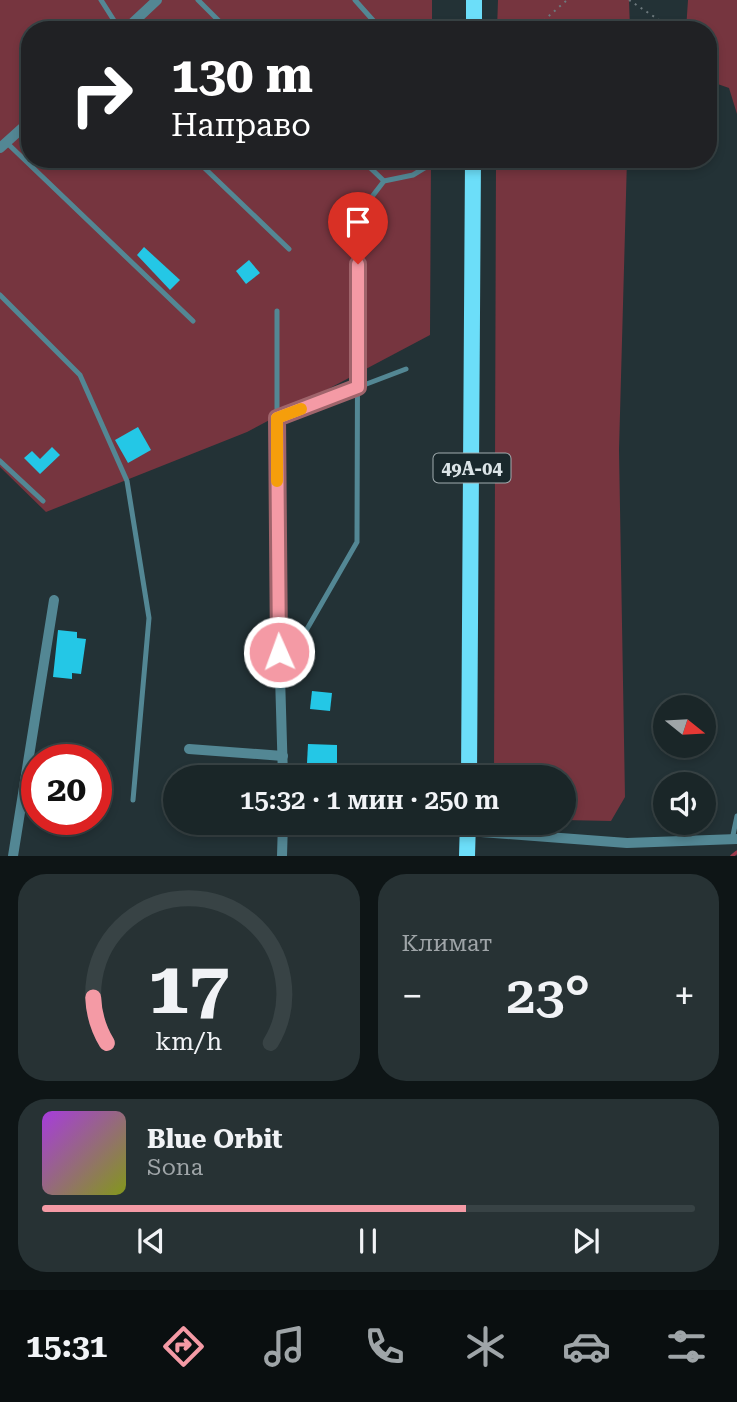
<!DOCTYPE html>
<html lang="ru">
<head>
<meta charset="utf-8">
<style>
  body { margin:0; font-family:"Roboto Serif",serif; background:#273234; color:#f1f3f6; height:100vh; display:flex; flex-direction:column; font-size:26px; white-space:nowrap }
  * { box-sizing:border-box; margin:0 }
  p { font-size:23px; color:#9fa5a8 }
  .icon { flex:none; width:38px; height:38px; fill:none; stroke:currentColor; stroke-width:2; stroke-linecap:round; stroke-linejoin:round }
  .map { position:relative; height:856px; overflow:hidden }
  .details { display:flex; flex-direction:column; gap:18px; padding:18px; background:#0e1516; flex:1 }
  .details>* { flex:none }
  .top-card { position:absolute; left:21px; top:21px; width:696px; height:147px; border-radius:28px; box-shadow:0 4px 10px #0003,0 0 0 2px #384345; background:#202124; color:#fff; overflow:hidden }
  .needle { width:46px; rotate:108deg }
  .buttons { position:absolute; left:653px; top:695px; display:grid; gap:14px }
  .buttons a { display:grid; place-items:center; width:63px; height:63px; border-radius:50%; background:#1a2628; box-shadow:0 4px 10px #0003,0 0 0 2px #384345; font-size:35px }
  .speed { position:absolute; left:21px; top:744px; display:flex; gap:14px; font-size:35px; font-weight:700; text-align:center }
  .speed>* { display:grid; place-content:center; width:91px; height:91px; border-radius:50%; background:#1a2628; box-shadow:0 4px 10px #0003,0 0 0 2px #384345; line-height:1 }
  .speed .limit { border:10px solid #d22; background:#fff; color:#111 }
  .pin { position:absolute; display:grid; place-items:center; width:60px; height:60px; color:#fff; margin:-72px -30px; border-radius:50% 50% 50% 0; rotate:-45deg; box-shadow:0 0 7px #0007 }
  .pin .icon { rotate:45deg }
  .me { position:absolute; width:77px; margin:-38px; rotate:358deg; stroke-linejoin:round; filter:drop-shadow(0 0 5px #0008) }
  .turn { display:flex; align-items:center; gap:24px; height:147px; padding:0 35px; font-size:32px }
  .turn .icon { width:91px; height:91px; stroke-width:2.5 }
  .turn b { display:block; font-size:49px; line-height:60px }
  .big { font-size:52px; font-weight:600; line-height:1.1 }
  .details .card { flex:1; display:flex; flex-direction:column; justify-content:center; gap:10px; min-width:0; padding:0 24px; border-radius:28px; background:#273234 }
  .details .dial { align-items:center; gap:0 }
  .dial svg { height:182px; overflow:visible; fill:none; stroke:#384345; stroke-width:7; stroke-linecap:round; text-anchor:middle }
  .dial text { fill:#f1f3f6; stroke:none }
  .song { display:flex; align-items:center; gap:21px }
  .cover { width:84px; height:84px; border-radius:10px; background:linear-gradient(135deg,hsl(280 70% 55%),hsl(70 70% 35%)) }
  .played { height:7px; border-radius:4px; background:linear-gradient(90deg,#f49aa5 65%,#384345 65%) }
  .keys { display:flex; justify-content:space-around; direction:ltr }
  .heat { display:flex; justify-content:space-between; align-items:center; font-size:38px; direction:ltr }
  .details .tiles { flex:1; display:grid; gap:18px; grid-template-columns:1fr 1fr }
  .card:last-child { grid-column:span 2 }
  .trip { position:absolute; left:163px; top:765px; width:413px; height:70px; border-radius:35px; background:#1a2628; box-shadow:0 4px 10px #0003,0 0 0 2px #384345; font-weight:600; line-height:70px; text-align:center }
  .menu { display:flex; height:112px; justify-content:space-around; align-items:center; background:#0a0f10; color:#9fa5a8 }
  .menu .icon { width:49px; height:49px }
  .menu .current { color:#f49aa5 }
  .menu b { font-size:32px; color:#f1f3f6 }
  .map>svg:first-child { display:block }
</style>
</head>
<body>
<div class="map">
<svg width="737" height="856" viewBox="0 0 737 856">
  <rect width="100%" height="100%" fill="#233236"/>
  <g fill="#76353f">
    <polygon points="0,0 432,0 432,30 30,30 30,159 431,159 430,335 247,432 46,512 0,467"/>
    <polygon points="498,0 629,0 630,30 497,30"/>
    <polygon points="688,0 737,0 737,114 729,88 709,81 709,30 686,30"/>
    <polygon points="496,159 627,159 619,450 625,797 611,821 564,820 564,777 494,777"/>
  </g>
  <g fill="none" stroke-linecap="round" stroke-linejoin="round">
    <polyline stroke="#9b3a4c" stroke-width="3.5" points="732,856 737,852"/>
  </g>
  <g fill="#24c7e6">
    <polygon points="144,247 180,280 170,290 137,255"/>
    <polygon points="249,260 260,273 246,284 236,271"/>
    <polygon points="138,427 151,450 128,463 115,440"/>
    <polygon points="52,447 60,455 40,474 24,458 32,451 40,459"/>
    <polygon points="58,630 77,632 77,638 86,639 81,674 72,673 72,679 53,677"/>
    <polygon points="312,691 332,693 330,711 310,709"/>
    <polygon points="308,744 337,745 337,764 307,763"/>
  </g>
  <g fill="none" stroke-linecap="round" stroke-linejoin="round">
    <g stroke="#6d797d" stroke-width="2" stroke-dasharray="2 5" stroke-linecap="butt">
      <polyline points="629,0 674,30"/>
      <polyline points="533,30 567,0"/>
    </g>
    <g stroke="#538794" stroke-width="5">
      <polyline points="101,0 120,30"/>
      <polyline points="198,0 228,30"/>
      <polyline points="355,0 379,27"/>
      <polyline points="6,142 193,321"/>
      <polyline points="195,159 289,249"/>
      <polyline points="361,159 384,181"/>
      <polyline points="0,295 80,375 127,481 149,618 133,800"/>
      <polyline points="277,311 277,579 280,676"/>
      <polyline points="277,418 406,369"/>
      <polyline points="0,461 43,501"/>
      <polyline points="280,676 357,542 358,215 384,181 413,175 439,159"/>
      <polyline points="732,840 737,816"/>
    </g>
    <g stroke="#538794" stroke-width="10">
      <polyline points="125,30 157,0"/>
      <polyline points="0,148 30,121"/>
      <polyline points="280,676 283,777"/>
      <polyline points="189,749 283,756"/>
      <polyline points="468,831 627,843 737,839"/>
      <polyline points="13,856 54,600"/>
      <polyline points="282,856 283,822"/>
    </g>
    <g stroke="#6cdef9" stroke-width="16">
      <polyline points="474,30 474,0"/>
      <polyline points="469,777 473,159"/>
      <polyline points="467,856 468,822"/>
    </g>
  </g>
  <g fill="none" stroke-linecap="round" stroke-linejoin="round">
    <defs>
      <polyline id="route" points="279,652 277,418 358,387 358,264"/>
    </defs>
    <use href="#route" stroke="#9f646b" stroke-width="18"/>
    <use href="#route" stroke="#f49aa5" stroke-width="12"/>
    <polyline stroke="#f59e0b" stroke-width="12" points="277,481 277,418 301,409"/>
  </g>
  <g text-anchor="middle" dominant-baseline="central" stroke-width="7" stroke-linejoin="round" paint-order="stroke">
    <rect fill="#19282c" stroke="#a1acaf" stroke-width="2" x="433.5" y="453.5" width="77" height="29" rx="5"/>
    <g font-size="18" font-weight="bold" fill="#dbe4e7">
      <text x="472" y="468">49А-04</text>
    </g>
  </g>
</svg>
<div class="buttons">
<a><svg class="needle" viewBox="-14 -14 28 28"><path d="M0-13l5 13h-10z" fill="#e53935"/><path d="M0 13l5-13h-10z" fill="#9fa5a8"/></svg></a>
<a><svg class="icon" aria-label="sound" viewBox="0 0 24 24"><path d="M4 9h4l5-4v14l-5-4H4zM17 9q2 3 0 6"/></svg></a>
</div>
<div class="speed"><div class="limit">20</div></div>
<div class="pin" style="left:358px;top:264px;background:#d93025"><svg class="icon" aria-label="arrive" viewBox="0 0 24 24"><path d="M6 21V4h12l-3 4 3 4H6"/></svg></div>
<svg class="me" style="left:279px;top:652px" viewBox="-20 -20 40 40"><circle r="17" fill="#f49aa5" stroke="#fff" stroke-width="3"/><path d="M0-11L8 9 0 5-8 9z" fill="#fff"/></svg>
<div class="trip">15:32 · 1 мин · 250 m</div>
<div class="top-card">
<div class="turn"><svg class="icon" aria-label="right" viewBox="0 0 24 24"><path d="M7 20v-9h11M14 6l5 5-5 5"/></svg><div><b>130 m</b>Направо</div></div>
</div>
</div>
<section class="details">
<div class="tiles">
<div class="card dial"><svg viewBox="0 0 100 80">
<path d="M14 69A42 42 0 1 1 86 69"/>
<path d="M14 69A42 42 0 0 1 8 49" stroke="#f49aa5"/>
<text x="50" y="56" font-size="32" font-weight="700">17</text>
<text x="50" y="72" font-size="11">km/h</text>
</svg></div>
<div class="card"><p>Климат</p>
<div class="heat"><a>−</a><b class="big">23°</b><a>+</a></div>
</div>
<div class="card">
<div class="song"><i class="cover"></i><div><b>Blue Orbit</b><p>Sona</p></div></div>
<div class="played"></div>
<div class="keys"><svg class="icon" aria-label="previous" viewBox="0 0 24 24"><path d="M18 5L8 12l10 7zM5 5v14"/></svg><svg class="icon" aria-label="pause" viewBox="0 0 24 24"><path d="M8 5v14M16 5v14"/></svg><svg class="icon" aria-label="next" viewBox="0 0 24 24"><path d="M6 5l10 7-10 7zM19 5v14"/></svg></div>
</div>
</div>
</section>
<nav class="menu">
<b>15:31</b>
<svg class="icon current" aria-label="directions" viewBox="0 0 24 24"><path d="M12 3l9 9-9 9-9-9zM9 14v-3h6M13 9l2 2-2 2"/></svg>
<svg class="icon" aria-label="music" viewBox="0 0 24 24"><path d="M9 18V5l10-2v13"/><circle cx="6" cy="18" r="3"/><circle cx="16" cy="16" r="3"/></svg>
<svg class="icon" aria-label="phone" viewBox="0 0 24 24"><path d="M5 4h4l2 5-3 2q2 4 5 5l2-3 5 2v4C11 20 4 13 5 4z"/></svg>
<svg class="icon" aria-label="climate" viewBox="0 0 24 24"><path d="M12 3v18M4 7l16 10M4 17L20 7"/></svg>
<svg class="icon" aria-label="car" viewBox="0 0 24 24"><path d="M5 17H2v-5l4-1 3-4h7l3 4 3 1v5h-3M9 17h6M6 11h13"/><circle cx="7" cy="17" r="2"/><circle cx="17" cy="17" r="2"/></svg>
<svg class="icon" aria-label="filters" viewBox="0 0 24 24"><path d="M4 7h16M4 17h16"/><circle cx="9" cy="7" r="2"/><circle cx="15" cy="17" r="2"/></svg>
</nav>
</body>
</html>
